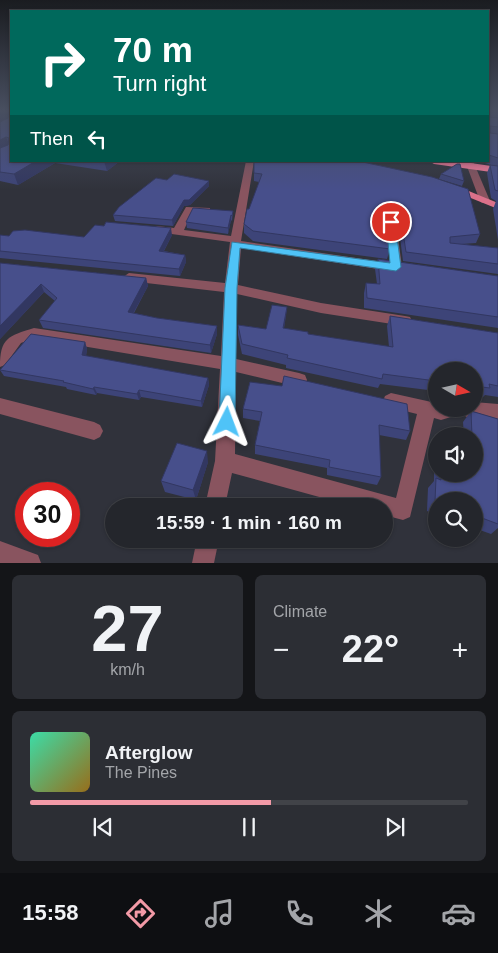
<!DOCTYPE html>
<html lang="en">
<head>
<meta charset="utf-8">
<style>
  body { margin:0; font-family:Helvetica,sans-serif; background:#2c2e34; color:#f1f3f6; height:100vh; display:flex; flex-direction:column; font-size:19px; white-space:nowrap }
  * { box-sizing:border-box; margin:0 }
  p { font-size:16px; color:#a3a5a9 }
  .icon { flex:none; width:28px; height:28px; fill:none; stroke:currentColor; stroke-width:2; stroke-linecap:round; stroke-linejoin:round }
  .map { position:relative; height:563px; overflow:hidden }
  .details { display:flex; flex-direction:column; gap:12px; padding:12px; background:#141518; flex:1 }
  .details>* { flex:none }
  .top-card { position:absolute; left:10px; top:10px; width:479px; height:152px; border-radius:0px; box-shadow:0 1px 4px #0004,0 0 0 1px #414348; background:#00695c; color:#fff; overflow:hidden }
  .needle { width:32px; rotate:99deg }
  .controls { position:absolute; left:428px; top:362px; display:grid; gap:10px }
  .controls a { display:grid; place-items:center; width:55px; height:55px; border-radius:50%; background:#24262c; box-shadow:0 1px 4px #0004,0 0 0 1px #414348; font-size:25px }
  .speed { position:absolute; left:15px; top:482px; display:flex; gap:10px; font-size:25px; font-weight:700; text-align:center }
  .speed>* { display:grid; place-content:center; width:65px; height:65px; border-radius:50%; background:#24262c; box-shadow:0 1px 4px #0004,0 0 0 1px #414348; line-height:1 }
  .speed .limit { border:8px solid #d22; background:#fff; color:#111 }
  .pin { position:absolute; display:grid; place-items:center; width:42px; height:42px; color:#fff; margin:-21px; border:2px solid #fff; border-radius:50%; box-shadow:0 1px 5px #0007 }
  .me { position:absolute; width:55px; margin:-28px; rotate:3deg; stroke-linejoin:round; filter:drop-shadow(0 0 4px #0008) }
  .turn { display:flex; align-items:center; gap:18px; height:105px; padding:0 20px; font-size:22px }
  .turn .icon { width:65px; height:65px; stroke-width:2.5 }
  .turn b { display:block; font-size:35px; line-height:42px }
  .then { display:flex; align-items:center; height:48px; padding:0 20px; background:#0003; gap:10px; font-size:19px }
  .big { font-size:38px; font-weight:700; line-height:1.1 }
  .details .widget { flex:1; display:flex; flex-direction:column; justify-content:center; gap:8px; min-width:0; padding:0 18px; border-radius:8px; background:#2c2e34 }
  .details .dial { align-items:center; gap:0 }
  .dial b { font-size:65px; line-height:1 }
  .song { display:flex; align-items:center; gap:15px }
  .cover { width:60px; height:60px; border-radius:8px; background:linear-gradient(135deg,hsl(160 70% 55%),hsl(40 70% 35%)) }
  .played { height:5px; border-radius:2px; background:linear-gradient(90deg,#f39aa7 55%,#414348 55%) }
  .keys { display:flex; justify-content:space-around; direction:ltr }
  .heat { display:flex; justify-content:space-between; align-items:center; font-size:28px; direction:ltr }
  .details .tiles { flex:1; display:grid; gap:12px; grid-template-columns:1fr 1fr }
  .widget:last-child { grid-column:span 2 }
  .trip { position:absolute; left:105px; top:498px; width:288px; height:50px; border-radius:25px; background:#24262c; box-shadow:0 1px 4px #0004,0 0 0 1px #414348; font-weight:700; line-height:50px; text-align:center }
  .tab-bar { display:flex; height:80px; justify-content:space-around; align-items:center; background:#0e0f12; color:#a3a5a9 }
  .tab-bar .icon { width:35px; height:35px }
  .tab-bar .selected { color:#f39aa7 }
  .tab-bar b { font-size:22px; color:#f1f3f6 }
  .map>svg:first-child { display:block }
</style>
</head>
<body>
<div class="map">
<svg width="498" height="563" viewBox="0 0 498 563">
  <rect width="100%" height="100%" fill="#30323b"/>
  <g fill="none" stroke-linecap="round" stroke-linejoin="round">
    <g fill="#89545f" fill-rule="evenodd">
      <path d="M 246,161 L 254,161 L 241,241 L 390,263 L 386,222 L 391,219 L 396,222 L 402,267 L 400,270 L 391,271 L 241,248 L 238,285 L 321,303 L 405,316 L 410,317 L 412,321 L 410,325 L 405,326 L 321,313 L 237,294 L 236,359 L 299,373 L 305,375 L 307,380 L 305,385 L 299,387 L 236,372 L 235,454 L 396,498 L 417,414 L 385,406 L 383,401 L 385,396 L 391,393 L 436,403 L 436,409 L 474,409 L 474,402 L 498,404 L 498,420 L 467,417 L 461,414 L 441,420 L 434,418 L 410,517 L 403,520 L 384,515 L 384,506 L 352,506 L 232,473 L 225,506 L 205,506 L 215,461 L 220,369 L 34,338 L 21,343 L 5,365 L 0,367 C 0,338 8,336 34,328 L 221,356 L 224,292 L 129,281 L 123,277 L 129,273 L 225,283 L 230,242 L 157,232 L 152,229 L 157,226 L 174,228 L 186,207 L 210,208 L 210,212 L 192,212 L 184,230 L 231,236 Z"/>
      <polygon points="465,161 473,161 490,201 488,203 482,203 480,201"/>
      <polygon points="0,398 94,422 100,425 103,431 100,437 94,440 0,414"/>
      <polygon points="197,539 219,539 214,563 192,563"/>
      <polygon points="0,541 38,555 41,563 0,563"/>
    </g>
    <polygon fill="#db718a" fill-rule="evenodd" points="454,185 498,203 498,209 451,190 451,186"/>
    <polygon fill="#fc7c9b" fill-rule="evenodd" points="429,161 457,161 498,167 498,173 434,164"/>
  </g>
  <g fill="#3d4478">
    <polygon points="0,111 11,111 11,161 120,161 107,171 55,163 18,185 0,181"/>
    <polygon points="488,111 498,111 498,240 493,209 496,201 491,198 487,173 490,165 494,166 485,163 485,161 488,161"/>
    <polygon points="254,161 359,162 480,234 476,243 462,244 498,248 498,274 403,261 398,222 392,217 387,220 390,249 387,259 253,241 244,233 244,224 259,182 254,181"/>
    <polygon points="441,174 464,181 462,186 439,179"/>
    <polygon points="167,180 209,181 209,186 190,205 184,206 173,226 115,221 113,215"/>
    <polygon points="233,211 232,221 231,220 228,234 187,228 186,222"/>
    <polygon points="0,235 9,236 84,237 172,235 164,251 185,255 186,262 180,276 0,258"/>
    <polygon points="378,259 498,276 498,328 364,308 364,293 366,283 377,284 375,269"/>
    <polygon points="0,263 146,278 148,286 134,313 157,318 217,326 217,334 211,353 43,328 39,320 55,301 44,292 0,339"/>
    <polygon points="287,307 284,328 308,334 389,347 387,326 390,316 498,333 498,397 485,395 483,397 474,396 474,371 436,371 436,391 380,384 378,388 286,368 286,365 242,354 238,335 238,325 266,329"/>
    <polygon points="85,342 87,349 86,356 208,378 209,385 202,407 141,397 139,400 97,393 96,395 67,389 66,387 4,376 0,370"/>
    <polygon points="250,382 410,431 406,440 379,435 381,477 377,485 327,475 327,468 255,454 255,445 260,421 243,418 243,409"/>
    <polygon points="471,411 498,419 498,528 491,534 474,528 474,501 436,501 436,514 427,511 428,488 434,481 434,466 436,463 436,474 474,474 474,436 464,436 463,422"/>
    <polygon points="208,462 196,500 165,492 161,481"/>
  </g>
  <g fill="#323761">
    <polygon points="3,111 7,111 10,118 0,124 0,113"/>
    <polygon points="6,137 10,146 0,151 0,140"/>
    <polygon points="36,161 54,161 55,163 18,185 14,174"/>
    <polygon points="104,161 120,161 107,171"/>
    <polygon points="209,181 209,186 190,205 184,206 173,226 172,220 184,200"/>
    <polygon points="394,209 392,217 384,222 386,213"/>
    <polygon points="231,215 231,220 228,234 228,228"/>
    <polygon points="171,228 172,235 160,258 159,251"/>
    <polygon points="185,255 186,262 180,276 179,269"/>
    <polygon points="146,278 148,286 130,319 128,312"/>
    <polygon points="41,284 44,292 0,339 0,326"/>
    <polygon points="287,307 286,317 282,338 283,328"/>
    <polygon points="217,326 217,334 211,353 210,345"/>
    <polygon points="85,342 87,349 85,362 82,355"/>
    <polygon points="208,378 209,385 202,407 201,401"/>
    <polygon points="94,387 97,393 96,395 93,389"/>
    <polygon points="139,390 141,397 139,400 137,394"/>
    <polygon points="207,451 208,462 196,500 193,490"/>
  </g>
  <g fill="#474f8b" stroke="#323761">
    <polygon points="9,111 11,111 11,161 36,161 14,174 0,172 0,148 8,145 9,138 6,137 0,140 0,122 8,118"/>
    <polygon points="488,111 489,111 489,117 498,118 498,127 490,126 490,133 498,134 498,158 489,155 488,149"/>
    <polygon points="254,161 358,161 432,177 468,189 480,234 450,237 450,243 498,248 498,264 406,252 400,213 394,209 386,213 390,249 253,231 244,224 247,209 249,209 262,174 254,173"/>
    <polygon points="457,164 460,164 464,181 441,174"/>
    <polygon points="490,165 498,166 498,191 495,190"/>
    <polygon points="174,174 209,181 189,200 184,200 172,220 113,215 119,207 156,178 167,180"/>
    <polygon points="193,208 233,211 232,216 231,215 228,228 186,222"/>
    <polygon points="106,222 171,228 159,251 185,255 179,269 0,251 0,235 9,236 13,231 25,230 84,237 95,225 104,226"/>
    <polygon points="378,259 498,276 498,317 367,298 366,283 380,284"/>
    <polygon points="0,263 146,278 128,312 157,318 217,326 210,345 39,320 57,298 41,284 0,326"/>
    <polygon points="272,305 287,307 283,328 308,332 308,334 393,347 390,316 498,333 498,386 489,384 490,388 474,386 474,371 436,371 436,381 383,374 382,379 287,358 288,355 242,344 238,325 266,329"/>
    <polygon points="31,334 85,342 82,355 208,378 201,401 139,390 137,394 94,387 93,389 63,382 64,381 0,370"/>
    <polygon points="284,376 407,404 410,431 379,425 381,477 329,467 330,460 255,445 262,412 243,409 250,382 282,386"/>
    <polygon points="471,411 498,419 498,524 474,515 474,501 435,501 436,478 441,480 441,474 474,474 474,436 472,436"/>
    <polygon points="177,443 207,451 193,490 161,481"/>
  </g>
  <linearGradient id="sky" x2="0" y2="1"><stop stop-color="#1a1c20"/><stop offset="0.58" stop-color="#484f60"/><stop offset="1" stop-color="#484f60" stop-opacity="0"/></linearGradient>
  <rect width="498" height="190" fill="url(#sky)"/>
  <polygon fill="#4fc3f7" stroke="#337fa1" points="391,219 395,222 401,267 396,271 240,248 237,288 235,422 232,428 227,430 221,428 219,422 225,288 232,242 390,263 386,222"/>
</svg>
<div class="controls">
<a><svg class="needle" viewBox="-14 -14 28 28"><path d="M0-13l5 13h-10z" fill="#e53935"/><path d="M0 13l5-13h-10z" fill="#a3a5a9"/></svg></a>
<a><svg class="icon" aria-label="sound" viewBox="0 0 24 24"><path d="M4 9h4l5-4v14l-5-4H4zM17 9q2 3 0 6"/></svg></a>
<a><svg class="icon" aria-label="search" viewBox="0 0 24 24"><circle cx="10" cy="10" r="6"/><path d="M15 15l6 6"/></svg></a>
</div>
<div class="speed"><div class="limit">30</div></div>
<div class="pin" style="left:391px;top:222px;background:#d93025"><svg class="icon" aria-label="arrive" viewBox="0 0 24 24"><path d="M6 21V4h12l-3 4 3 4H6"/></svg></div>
<svg class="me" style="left:227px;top:422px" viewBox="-20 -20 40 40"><path d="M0-17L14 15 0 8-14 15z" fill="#4fc3f7" stroke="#fff" stroke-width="4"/></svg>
<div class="trip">15:59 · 1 min · 160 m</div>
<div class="top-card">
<div class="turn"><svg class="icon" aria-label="right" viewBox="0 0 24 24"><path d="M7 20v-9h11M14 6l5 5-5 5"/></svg><div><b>70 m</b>Turn right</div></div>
<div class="then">Then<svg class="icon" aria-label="left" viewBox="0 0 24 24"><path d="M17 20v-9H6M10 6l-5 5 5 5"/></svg></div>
</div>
</div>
<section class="details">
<div class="tiles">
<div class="widget dial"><b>27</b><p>km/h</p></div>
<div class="widget"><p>Climate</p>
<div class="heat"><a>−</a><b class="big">22°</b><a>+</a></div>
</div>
<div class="widget">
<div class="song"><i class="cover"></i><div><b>Afterglow</b><p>The Pines</p></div></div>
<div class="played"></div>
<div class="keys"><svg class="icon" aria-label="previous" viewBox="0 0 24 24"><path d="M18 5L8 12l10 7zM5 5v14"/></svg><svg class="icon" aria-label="pause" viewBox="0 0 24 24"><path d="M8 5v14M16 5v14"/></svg><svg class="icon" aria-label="next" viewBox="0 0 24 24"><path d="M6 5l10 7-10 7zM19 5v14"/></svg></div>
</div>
</div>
</section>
<nav class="tab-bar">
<b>15:58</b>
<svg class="icon selected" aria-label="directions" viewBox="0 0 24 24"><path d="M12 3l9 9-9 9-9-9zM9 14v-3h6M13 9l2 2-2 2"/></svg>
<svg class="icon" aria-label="music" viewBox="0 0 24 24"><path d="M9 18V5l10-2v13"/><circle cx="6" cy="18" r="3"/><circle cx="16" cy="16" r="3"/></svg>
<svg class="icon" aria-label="phone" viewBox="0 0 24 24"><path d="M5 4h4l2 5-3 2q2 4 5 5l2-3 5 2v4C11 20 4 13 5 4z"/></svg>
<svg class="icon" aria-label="climate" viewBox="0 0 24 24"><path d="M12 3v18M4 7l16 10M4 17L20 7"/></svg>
<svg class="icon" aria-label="car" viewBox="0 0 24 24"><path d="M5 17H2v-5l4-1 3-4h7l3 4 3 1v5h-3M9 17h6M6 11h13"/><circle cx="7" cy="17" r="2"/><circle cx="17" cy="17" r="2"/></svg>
</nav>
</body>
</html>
